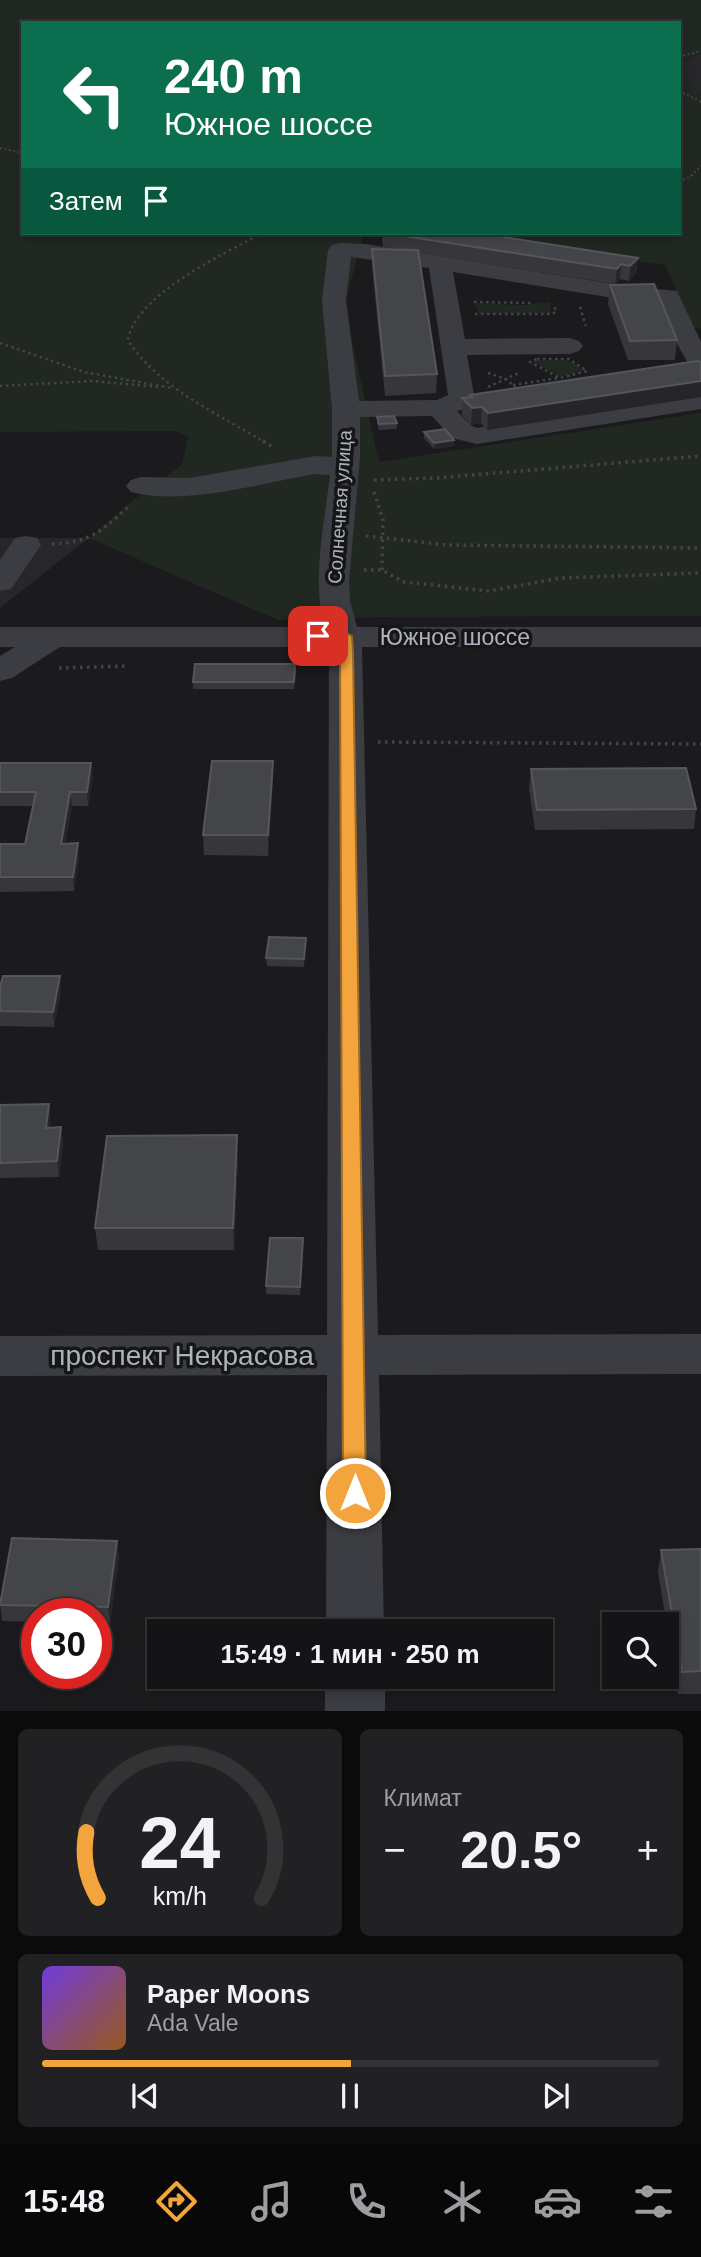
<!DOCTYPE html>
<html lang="ru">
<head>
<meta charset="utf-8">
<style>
  body { margin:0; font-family:Arial,sans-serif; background:#212123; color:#f1f3f6; height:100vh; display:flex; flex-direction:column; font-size:26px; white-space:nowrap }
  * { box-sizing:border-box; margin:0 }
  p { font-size:23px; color:#9d9ea1 }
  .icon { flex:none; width:38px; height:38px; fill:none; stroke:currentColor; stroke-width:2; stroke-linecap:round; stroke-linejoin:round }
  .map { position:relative; height:1711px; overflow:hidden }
  .sheet { display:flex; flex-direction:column; gap:18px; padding:18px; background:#0b0b0c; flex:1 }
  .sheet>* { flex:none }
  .guide { position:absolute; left:21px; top:21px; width:660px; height:214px; border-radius:0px; box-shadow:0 4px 10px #0003,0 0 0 2px #333335; background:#0b6e4f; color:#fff; overflow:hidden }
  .buttons { position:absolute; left:602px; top:1612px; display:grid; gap:14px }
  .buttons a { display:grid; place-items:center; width:77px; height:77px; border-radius:0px; background:#141416; box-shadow:0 4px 10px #0003,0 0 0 2px #333335; font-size:35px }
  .speed { position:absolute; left:21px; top:1598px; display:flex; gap:14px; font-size:35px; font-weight:700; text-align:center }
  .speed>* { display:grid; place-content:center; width:91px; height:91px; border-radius:50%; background:#141416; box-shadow:0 4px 10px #0003,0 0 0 2px #333335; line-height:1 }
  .speed .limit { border:10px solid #d22; background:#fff; color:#111 }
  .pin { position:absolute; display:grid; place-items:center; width:60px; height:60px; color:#fff; margin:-30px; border-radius:14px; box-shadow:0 4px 10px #0006 }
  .me { position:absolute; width:77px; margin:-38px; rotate:0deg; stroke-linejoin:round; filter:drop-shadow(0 0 5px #0008) }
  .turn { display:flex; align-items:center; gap:24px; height:147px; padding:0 28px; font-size:32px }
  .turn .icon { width:91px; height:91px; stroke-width:2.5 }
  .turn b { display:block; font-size:49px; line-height:60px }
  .then { display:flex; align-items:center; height:66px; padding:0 28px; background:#0003; gap:14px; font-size:26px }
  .big { font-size:52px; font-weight:700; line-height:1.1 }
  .sheet .card { flex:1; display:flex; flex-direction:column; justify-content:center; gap:10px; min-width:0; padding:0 24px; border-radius:10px; background:#212123 }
  .sheet .dial { align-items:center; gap:0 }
  .dial svg { height:182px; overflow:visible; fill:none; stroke:#333335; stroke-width:7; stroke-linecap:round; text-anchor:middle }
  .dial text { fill:#f1f3f6; stroke:none }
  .song { display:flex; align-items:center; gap:21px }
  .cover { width:84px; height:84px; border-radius:10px; background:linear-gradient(135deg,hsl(260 70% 55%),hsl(30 70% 35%)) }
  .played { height:7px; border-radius:4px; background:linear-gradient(90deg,#f4a43c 50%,#333335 50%) }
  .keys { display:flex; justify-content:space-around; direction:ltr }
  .heat { display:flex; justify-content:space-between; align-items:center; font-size:38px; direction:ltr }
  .sheet .tiles { flex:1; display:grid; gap:18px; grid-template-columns:1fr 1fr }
  .card:last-child { grid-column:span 2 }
  .trip { position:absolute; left:147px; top:1619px; width:406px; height:70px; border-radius:0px; background:#141416; box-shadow:0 4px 10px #0003,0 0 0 2px #333335; font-weight:700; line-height:70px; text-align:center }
  .tabs { display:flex; height:112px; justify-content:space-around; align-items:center; background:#080809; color:#9d9ea1 }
  .tabs .icon { width:49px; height:49px }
  .tabs .on { color:#f4a43c }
  .tabs b { font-size:32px; color:#f1f3f6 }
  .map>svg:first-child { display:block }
</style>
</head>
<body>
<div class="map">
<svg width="701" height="1711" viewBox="0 0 701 1711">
  <rect width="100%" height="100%" fill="#1b1b1d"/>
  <g fill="#27272a">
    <polygon points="701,52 701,94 683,74 683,62"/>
    <polygon points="0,538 89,538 0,608"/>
  </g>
  <g fill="#202821">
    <polygon points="0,0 701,0 701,52 683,62 683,73 701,94 701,328 694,328 665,265 441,233 679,233 679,23 23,23 23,233 364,233 346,300 352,341 379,462 701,413 701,616 381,617 278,620 89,538 132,501 182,465 188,437 175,431 0,432"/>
    <polygon points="550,302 551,313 479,314 475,303 523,305"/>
    <path d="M 538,360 C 554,360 573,356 583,371 L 561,377 L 534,362 Z"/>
  </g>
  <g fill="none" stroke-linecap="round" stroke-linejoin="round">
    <g stroke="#414449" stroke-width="2" stroke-dasharray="2 2.5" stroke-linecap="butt">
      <polyline points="679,57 701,51"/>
      <polyline points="679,91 701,102"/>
      <polyline points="0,148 23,153"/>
      <polyline points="679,182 691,176 701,166"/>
    </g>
    <g stroke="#414449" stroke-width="2.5" stroke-dasharray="2.5 3.5" stroke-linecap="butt">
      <path d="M 263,233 C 225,253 135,295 128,340 C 158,388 219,414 266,443"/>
      <polyline points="474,302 532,303"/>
      <polyline points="580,307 586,326"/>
      <polyline points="475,314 552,314 556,312 554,305"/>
      <polyline points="0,343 84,372 172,388"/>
      <polygon points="537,359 569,359 587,371 560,378 530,362"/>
      <polyline points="488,373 506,379 518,390"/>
      <polyline points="513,385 559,378"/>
      <polyline points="0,386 92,381 158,387"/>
      <polyline points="488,387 521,372"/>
    </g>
    <g stroke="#414449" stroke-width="3.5" stroke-dasharray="2.5 4.5" stroke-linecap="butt">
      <polyline points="263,441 273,447"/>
      <polyline points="374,480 436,478 701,456"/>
      <polyline points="374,492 383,520 382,570"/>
      <polyline points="366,536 448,545 701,548"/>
      <path d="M 52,544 C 89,543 102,531 128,507"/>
      <polyline points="364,570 382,570 404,582 489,591 561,578 701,573"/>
      <polyline points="59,668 127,666"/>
      <polyline points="378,742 701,744"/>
    </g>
    <g fill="#3c3d42" fill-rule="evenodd">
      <path d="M 340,243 L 365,244 L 632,287 L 677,291 L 701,342 L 701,371 L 692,369 C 678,348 668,326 659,303 L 632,301 L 453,272 L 465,339 L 570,338 L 579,341 L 583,346 L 579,351 L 570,354 L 467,355 L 474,395 L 465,409 L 457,411 L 472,426 L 477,428 L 701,393 L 701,409 L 477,444 L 452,438 L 432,416 L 360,417 L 360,457 L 349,581 L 350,601 L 357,627 L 701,627 L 701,647 L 362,647 L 378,1335 L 701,1334 L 701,1374 L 379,1375 L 384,1631 L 326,1631 L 327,1375 L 0,1376 L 0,1336 L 327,1335 L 329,647 L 60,647 L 12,678 L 0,681 L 0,656 L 15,647 L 0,647 L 0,627 L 324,627 C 312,577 324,526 330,475 L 316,474 C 260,483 186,506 131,492 L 126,486 L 131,480 L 141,477 L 189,478 L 316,456 L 332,457 L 332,409 L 322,300 L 328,250 L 332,245 ZM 351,257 L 429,268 L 448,395 L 437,400 L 359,401 L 346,300 Z"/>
      <polygon points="26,536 37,538 41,545 11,589 0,591 0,560 15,538"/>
      <rect x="325" y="1676" width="60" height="35"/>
    </g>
  </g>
  <g fill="#37373b">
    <polygon points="382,233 478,233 638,258 636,273 629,281 620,279 615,284 419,253 437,374 436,393 385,396 372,267 372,249 398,249 383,247 383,242 382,241"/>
    <polygon points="610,285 677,340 675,360 628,360 608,304"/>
    <polygon points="701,362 701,397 487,430 481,423 471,425 462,415 462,398 470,397 470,395"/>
    <polygon points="377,417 397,423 397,429 379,430 377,423"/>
    <polygon points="424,432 454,440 454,446 434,449 424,438"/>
    <polygon points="296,671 294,689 193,689 193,682"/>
    <polygon points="273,761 273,781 268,856 204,855 203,835"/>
    <polygon points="0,763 93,777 88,806 72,806 65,844 79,858 74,891 0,892 0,844 25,844 33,806 0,806"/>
    <polygon points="531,769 696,809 694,829 535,830 529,789"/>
    <polygon points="306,938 304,967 267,966 266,958"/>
    <polygon points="0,987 61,991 54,1027 0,1026"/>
    <polygon points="49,1104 50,1120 50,1128 61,1127 63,1143 59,1177 0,1178 0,1105"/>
    <polygon points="238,1157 234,1250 98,1250 95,1228"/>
    <polygon points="303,1247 300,1295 266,1294 266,1286"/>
    <polygon points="117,1541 119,1557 110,1623 96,1623 96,1614 37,1614 37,1622 2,1621 0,1602"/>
    <polygon points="701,1549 701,1694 678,1694 658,1572 661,1550"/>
  </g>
  <g fill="#262629">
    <polygon points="638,258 636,273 629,281 630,266"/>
    <polygon points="621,264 620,279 615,284 617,269"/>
    <polygon points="701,381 701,397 487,430 488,413"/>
    <polygon points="482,407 481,423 471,425 472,408"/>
    <polygon points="454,440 454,446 434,449 434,443"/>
    <polygon points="273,761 273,781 268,856 268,835"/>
    <polygon points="91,763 93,777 88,806 87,792"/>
    <polygon points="70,792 72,806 63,858 61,844"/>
    <polygon points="78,843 79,858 74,891 73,877"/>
    <polygon points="60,976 61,991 54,1027 53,1012"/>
    <polygon points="49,1104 50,1120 48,1143 46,1128"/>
    <polygon points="61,1127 63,1143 59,1177 57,1161"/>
    <polygon points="237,1135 238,1157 234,1250 233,1228"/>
    <polygon points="117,1541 119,1557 110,1623 108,1607"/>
  </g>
  <g fill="#444549" stroke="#54565b" stroke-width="2">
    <polygon points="385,233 478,233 638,258 630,266 621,264 617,269"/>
    <polygon points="372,249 418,250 437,374 385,376"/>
    <polygon points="654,284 677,340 630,341 610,285"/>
    <polygon points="697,361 701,362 701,381 488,413 482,407 472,408 462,398 472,397 470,395"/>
    <polygon points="394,416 397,423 379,424 377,417"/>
    <polygon points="445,429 454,440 434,443 424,432"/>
    <polygon points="195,664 295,664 294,682 193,682"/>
    <polygon points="212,761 273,761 268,835 203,835"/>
    <polygon points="0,763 91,763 87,792 70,792 61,844 78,843 73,877 0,877 0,844 25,844 36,792 0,792"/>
    <polygon points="686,768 696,809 537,810 531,769"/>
    <polygon points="269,937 306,938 304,959 266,958"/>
    <polygon points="3,976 60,976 53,1012 0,1011 0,987"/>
    <polygon points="49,1104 46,1128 61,1127 57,1161 0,1163 0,1105"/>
    <polygon points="237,1135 233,1228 95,1228 107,1136"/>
    <polygon points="270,1238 303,1238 300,1287 266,1286"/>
    <polygon points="12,1538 117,1541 108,1607 0,1605"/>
    <polygon points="701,1549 701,1671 682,1672 661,1550"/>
  </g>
  <polygon fill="#f4a43c" stroke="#9f6b27" stroke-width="2" points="345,632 352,636 353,652 366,1493 363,1499 355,1502 347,1499 343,1493 340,652 338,641 318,641 311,636 318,632"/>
  <g text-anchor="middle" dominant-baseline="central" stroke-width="7" stroke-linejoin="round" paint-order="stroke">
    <g font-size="19" fill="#adb3bc" stroke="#161618">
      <text transform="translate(340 507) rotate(-86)">Солнечная улица</text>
    </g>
    <g font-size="23" fill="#adb3bc" stroke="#161618">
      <text x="455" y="637">Южное шоссе</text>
    </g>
    <g font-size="28" fill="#adb3bc" stroke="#161618">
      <text x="182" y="1355">проспект Некрасова</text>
    </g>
  </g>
</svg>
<div class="buttons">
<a><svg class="icon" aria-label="search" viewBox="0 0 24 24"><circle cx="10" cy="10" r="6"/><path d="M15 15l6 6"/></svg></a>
</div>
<div class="speed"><div class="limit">30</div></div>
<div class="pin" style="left:318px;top:636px;background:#d93025"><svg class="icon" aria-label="arrive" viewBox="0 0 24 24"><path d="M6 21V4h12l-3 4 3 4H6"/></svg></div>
<svg class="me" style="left:355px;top:1493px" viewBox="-20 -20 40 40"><circle r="17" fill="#f4a43c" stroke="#fff" stroke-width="3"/><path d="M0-11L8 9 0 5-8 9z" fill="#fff"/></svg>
<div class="trip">15:49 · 1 мин · 250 m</div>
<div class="guide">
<div class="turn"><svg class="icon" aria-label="left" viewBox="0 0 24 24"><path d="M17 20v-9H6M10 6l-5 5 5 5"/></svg><div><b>240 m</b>Южное шоссе</div></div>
<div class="then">Затем<svg class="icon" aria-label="arrive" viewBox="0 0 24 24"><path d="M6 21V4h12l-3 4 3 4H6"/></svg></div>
</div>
</div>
<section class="sheet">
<div class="tiles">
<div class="card dial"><svg viewBox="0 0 100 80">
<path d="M14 69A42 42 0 1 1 86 69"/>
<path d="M14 69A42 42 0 0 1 9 40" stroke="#f4a43c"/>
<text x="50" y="56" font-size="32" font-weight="700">24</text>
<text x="50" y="72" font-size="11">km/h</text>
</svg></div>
<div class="card"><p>Климат</p>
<div class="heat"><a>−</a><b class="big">20.5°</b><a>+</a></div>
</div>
<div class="card">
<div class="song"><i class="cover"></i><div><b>Paper Moons</b><p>Ada Vale</p></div></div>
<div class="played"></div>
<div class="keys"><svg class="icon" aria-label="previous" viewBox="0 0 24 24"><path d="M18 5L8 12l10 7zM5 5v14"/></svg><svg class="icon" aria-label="pause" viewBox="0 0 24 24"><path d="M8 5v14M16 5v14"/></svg><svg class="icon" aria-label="next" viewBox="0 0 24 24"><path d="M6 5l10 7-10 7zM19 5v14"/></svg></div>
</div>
</div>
</section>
<nav class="tabs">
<b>15:48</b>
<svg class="icon on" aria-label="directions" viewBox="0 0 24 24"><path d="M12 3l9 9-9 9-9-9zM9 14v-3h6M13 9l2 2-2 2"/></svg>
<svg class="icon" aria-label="music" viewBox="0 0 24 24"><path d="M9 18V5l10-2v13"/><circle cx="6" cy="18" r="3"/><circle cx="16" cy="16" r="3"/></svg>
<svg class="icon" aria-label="phone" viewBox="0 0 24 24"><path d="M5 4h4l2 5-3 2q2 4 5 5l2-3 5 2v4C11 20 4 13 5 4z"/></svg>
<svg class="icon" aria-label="climate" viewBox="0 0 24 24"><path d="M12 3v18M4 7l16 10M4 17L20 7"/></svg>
<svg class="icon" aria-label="car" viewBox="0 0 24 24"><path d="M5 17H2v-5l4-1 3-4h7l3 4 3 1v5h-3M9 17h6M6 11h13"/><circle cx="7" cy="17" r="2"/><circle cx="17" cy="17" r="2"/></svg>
<svg class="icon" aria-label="filters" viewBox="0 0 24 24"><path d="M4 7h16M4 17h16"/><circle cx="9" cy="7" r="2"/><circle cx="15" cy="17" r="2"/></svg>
</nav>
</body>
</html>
